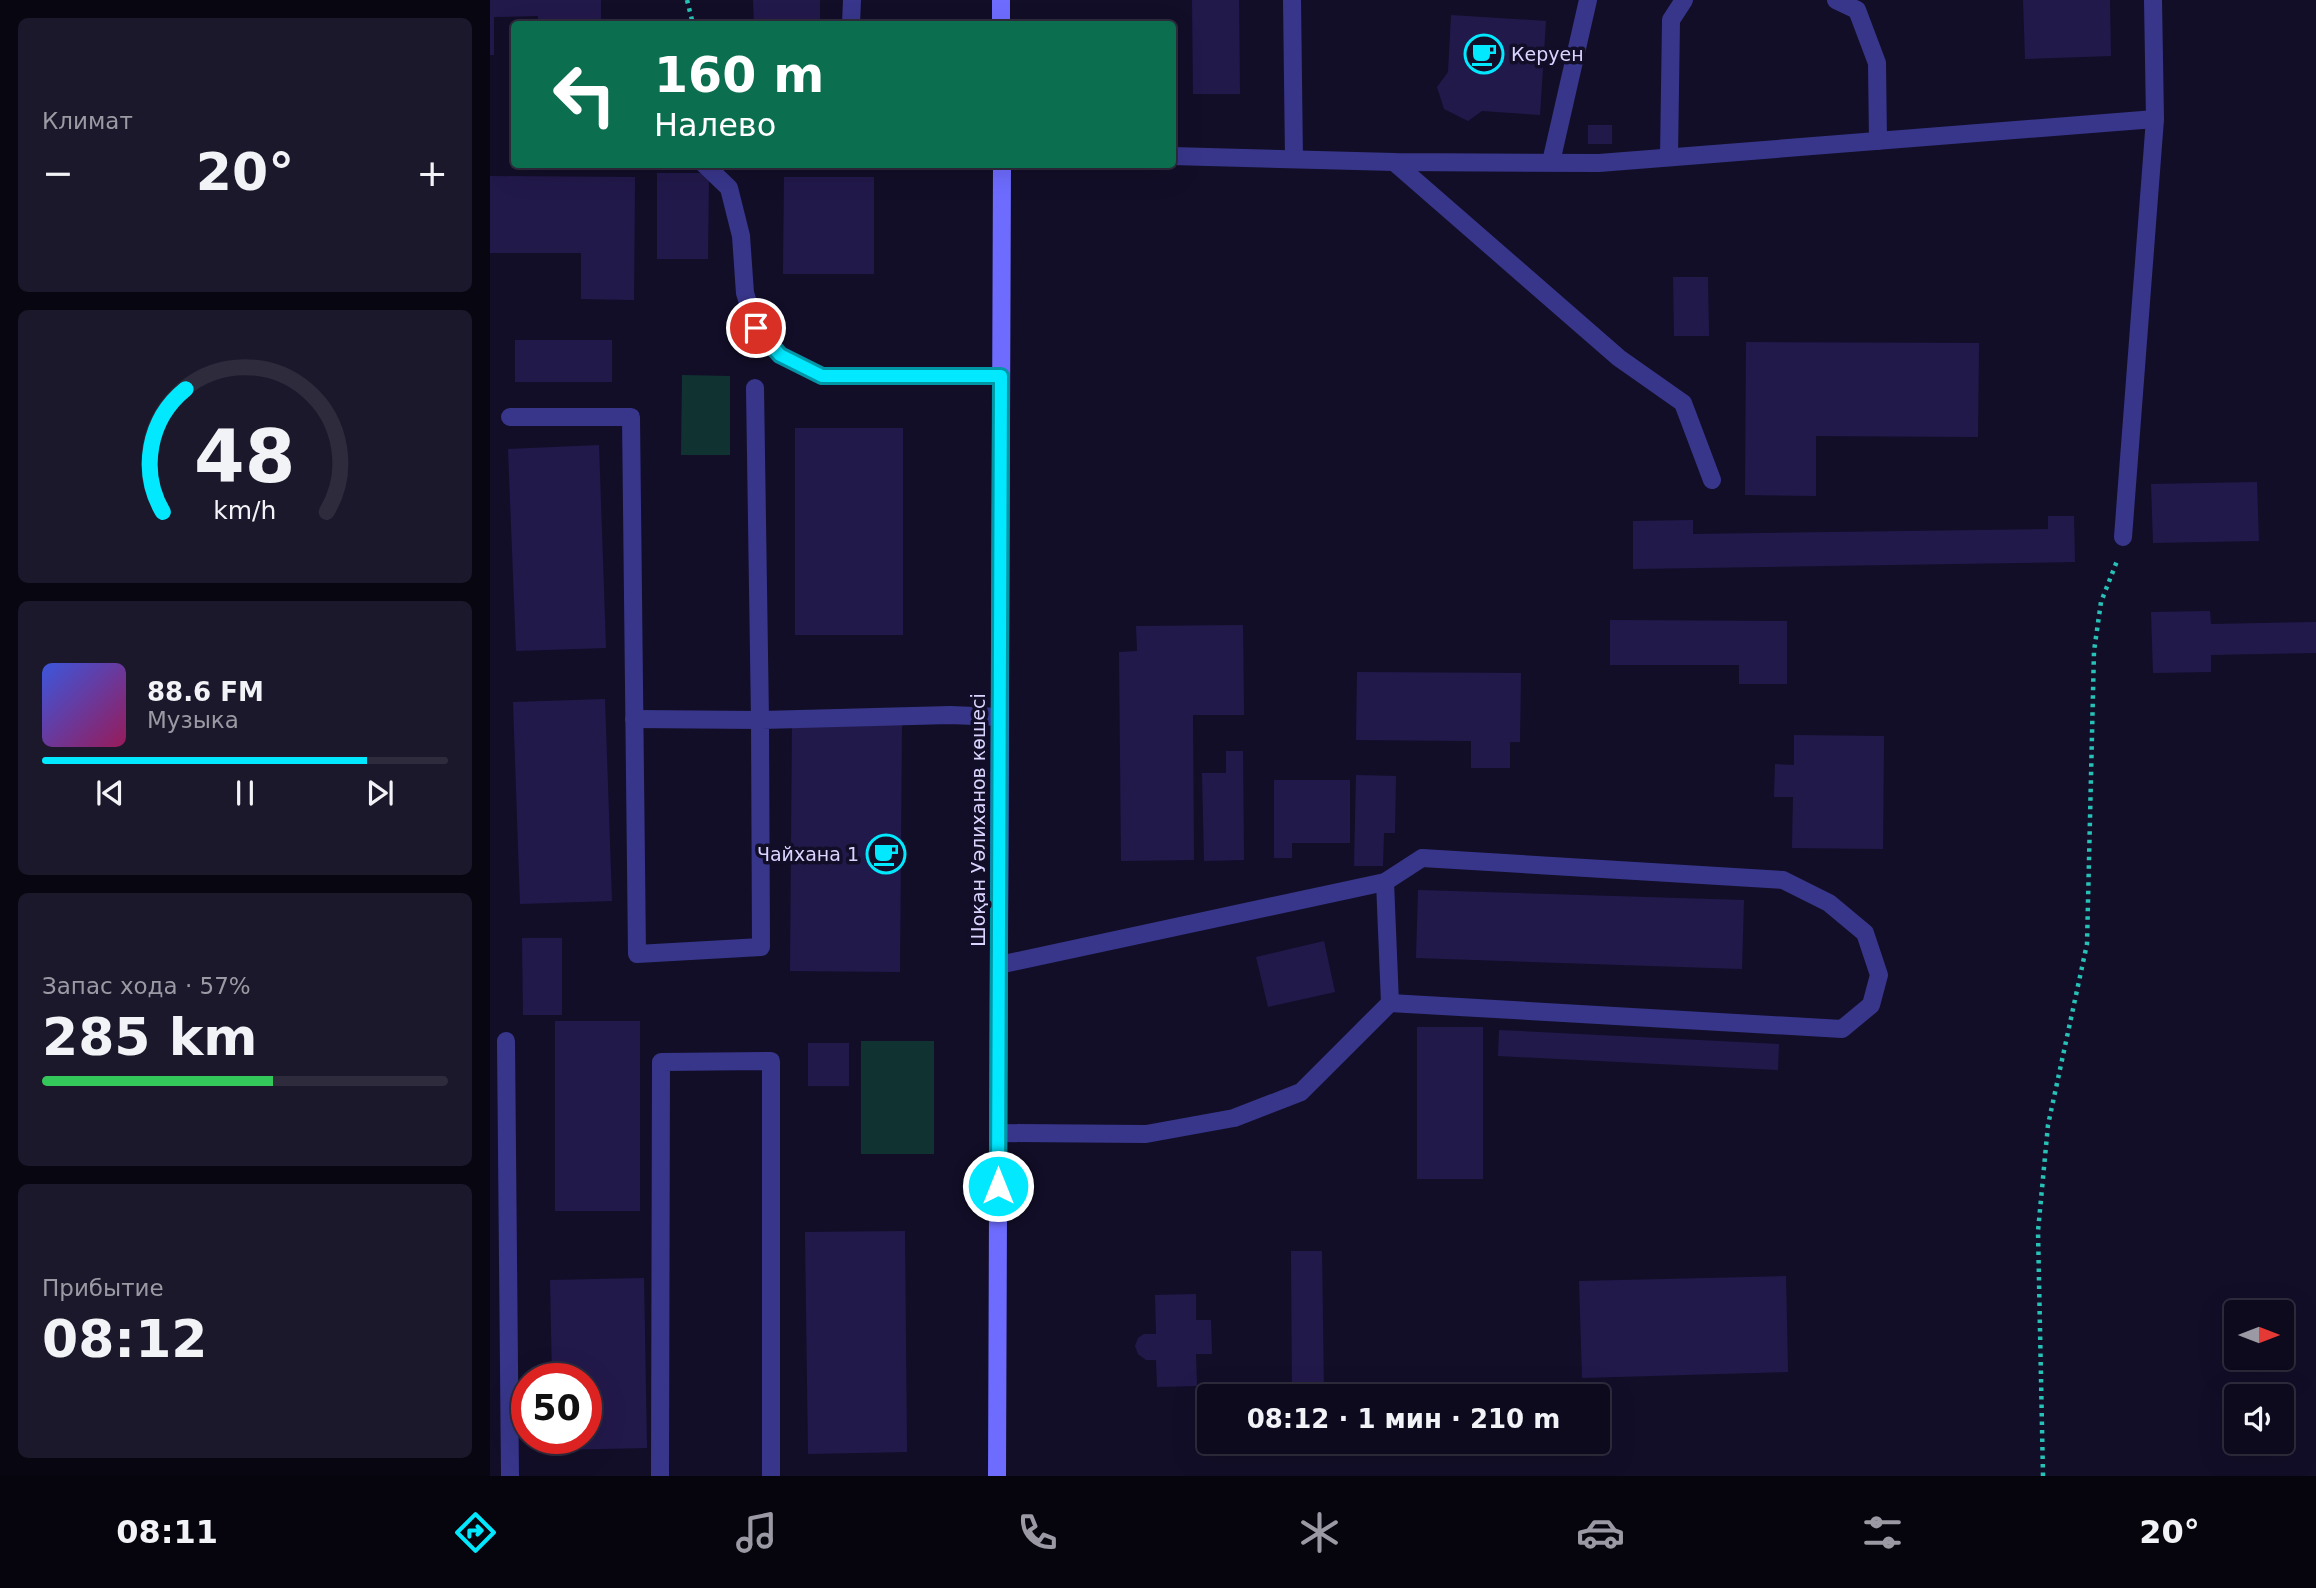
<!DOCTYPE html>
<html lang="ru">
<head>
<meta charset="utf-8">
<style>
  body { margin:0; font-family:"DejaVu Sans",sans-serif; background:#1c182b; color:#f1f3f6; height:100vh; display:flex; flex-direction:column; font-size:26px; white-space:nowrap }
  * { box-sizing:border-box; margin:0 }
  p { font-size:23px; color:#9b9aa4 }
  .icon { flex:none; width:38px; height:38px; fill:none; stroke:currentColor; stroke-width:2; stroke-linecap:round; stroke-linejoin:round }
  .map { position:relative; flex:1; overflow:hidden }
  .side { display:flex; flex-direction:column; gap:18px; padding:18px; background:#080610; width:490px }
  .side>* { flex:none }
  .banner { position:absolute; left:21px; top:21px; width:665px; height:147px; border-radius:7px; box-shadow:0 7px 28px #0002,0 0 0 2px #2e2b3c; background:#0b6e4f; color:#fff; overflow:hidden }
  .needle { width:46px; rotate:90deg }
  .tools { position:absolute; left:1734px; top:1300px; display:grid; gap:14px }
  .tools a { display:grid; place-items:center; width:70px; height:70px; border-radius:7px; background:#0e0a1e; box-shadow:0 7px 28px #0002,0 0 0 2px #2e2b3c; font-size:35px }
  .speed { position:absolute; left:21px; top:1363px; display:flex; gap:14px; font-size:35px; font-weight:700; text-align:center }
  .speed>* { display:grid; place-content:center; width:91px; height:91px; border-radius:50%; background:#0e0a1e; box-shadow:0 7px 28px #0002,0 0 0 2px #2e2b3c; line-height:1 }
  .speed .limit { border:10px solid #d22; background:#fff; color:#111 }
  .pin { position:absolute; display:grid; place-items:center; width:60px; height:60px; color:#fff; margin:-30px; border:4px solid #fff; border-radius:50%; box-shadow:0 2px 7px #0007 }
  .me { position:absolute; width:77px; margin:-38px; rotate:0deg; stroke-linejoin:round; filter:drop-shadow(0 0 5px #0008) }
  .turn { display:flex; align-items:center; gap:24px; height:147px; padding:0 28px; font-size:32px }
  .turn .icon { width:91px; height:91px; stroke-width:2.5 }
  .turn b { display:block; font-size:49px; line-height:60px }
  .big { font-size:52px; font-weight:600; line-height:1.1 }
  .side .card { flex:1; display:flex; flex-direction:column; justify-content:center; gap:10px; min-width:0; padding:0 24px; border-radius:10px; background:#1c182b }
  .side .dial { align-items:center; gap:0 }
  .dial svg { height:182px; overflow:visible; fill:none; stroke:#2e2b3c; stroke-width:7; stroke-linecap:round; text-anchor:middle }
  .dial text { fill:#f1f3f6; stroke:none }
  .song { display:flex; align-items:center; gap:21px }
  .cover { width:84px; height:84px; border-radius:10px; background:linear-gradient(135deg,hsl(230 70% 55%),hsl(330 70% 35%)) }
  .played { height:7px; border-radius:4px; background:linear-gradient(90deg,#01e8ff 80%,#2e2b3c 80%) }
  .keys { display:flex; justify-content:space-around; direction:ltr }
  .heat { display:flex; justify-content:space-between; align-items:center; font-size:38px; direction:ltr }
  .charge { height:10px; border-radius:5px; background:linear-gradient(90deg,#34c759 57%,#2e2b3c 0) }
  .trip { position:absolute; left:707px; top:1384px; width:413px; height:70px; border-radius:7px; background:#0e0a1e; box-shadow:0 7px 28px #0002,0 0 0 2px #2e2b3c; font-weight:600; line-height:70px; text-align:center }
  .menu { display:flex; height:112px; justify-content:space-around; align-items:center; background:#06040c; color:#9b9aa4 }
  .menu .icon { width:49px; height:49px }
  .menu .active { color:#01e8ff }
  .menu b { font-size:32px; color:#f1f3f6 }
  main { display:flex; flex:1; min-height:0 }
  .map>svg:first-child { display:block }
</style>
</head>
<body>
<main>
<section class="side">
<div class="card"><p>Климат</p>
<div class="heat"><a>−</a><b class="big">20°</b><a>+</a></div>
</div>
<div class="card dial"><svg viewBox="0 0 100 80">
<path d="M14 69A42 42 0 1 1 86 69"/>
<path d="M14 69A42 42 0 0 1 24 15" stroke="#01e8ff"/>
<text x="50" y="56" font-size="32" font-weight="700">48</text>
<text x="50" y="72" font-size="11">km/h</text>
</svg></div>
<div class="card">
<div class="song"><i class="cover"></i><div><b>88.6 FM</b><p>Музыка</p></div></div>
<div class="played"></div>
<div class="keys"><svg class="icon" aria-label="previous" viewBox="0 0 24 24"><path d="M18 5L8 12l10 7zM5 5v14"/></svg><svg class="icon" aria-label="pause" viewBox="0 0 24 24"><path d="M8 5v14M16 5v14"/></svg><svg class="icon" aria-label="next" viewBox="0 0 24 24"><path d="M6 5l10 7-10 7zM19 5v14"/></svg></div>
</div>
<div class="card"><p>Запас хода · 57%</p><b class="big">285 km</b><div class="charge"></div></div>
<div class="card"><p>Прибытие</p><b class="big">08:12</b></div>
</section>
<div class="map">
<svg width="1826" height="1476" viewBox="0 0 1826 1476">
  <rect width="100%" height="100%" fill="#120e28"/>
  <g fill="#103331">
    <polygon points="192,375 240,376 240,455 191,455"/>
    <rect x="371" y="1041" width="73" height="113"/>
  </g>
  <g fill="#22194b">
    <polygon points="0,0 111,0 111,24 48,24 48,16 4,17 4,55 0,55"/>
    <polygon points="263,0 330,0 330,24 264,24"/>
    <polygon points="702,0 749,0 750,94 703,94"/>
    <polygon points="1533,0 1620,0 1621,56 1535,59"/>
    <polygon points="961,15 1056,21 1050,115 992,111 978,121 954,109 947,87 958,72"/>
    <rect x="1098" y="125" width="24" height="19"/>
    <polygon points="167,173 219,173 218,259 167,259"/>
    <polygon points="0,176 145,177 144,300 91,299 91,253 0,253"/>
    <polygon points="294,177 384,177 384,274 293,274"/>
    <polygon points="1183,277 1218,277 1219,336 1184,336"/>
    <rect x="25" y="340" width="97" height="42"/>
    <polygon points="1256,342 1489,343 1488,437 1326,436 1326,496 1255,495"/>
    <rect x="305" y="428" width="108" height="207"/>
    <polygon points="109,445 116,648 26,651 18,449"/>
    <polygon points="1767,482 1769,541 1663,543 1661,484"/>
    <polygon points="1558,516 1584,516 1585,562 1143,569 1143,521 1203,520 1203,534 1558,529"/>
    <polygon points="1720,611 1721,624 1826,622 1826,653 1721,655 1721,672 1663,673 1661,612"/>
    <polygon points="1120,620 1297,621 1297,684 1249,684 1249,665 1120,665"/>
    <polygon points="753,625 754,715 703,715 704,860 631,861 629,652 647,651 646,626"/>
    <polygon points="867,672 1031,673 1030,742 1020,742 1020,768 981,768 981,741 866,740"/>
    <polygon points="115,699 122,901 30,904 23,702"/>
    <polygon points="302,723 412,724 410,972 300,971"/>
    <polygon points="1304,735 1394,736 1393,849 1302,848 1303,797 1284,797 1285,764 1304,765"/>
    <polygon points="736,751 753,751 754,860 714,861 712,773 736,773"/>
    <polygon points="866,775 906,776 905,833 894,833 893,866 864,866"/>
    <polygon points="784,780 860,780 860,843 802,843 802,858 784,858"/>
    <polygon points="928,890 1254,900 1252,969 926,958"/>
    <polygon points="32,938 72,938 72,1015 33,1015"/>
    <polygon points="834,941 845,992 778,1007 766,957"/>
    <rect x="65" y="1021" width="85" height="190"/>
    <rect x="927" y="1027" width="66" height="152"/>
    <polygon points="1009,1030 1289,1044 1288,1070 1008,1056"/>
    <rect x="318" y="1043" width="41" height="43"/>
    <polygon points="415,1231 417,1452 318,1454 315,1232"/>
    <polygon points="801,1251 832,1251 834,1396 802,1396"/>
    <polygon points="1296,1276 1298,1372 1092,1378 1089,1281"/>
    <polygon points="154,1278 157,1448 63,1450 63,1438 96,1438 96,1379 62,1379 60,1280"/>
    <polygon points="706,1294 706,1320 721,1320 722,1354 706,1354 707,1386 667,1387 666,1360 656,1360 648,1354 645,1346 648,1338 654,1334 666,1334 665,1295"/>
    <polygon points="1059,1389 1059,1396 1030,1396 1029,1390"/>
  </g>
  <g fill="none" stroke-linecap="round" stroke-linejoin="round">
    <g stroke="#27c2b7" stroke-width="4.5" stroke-dasharray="3.5 5" stroke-linecap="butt">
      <polyline points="197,0 203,24"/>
      <polyline points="1553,1476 1548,1231 1558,1125 1597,944 1604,651 1611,602 1627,561"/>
    </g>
    <g stroke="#38368b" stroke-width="18">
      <polyline points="802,0 804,159"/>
      <polyline points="1346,0 1367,10 1387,63 1388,141"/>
      <polyline points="361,24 362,0"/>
      <polyline points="682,156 904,162 1109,163 1665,119 1663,0"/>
      <polyline points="1179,157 1181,20 1194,0"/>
      <polyline points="904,162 1129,358 1193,403 1222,480"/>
      <polyline points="1061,162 1098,0"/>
      <polyline points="214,164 239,188 251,236 255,293 266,328 290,355 332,376 511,376"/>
      <polyline points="20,417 141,417 147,954 271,947 270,720 460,715 510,717"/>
      <polyline points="1633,537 1665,119"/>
      <polyline points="144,719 270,720 265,388"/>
      <polyline points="895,882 900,1003"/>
      <polyline points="16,1041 20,1476"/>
      <polyline points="509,1133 656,1134 744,1118 811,1092 900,1003 1352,1029 1381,1005 1389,975 1375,933 1339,903 1293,880 932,858 895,882 509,965"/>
      <polyline points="170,1476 171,1062 281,1061 281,1476"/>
    </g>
    <g stroke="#6e6cff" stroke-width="18">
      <polyline points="511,0 511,24"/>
      <polyline points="507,1476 512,164"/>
    </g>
  </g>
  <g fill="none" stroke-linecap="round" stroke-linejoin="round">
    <defs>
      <polyline id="route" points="266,328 290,355 332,376 511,376 508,1186"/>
    </defs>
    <use href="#route" stroke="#0197a6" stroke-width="18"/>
    <use href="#route" stroke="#01e8ff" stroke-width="12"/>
  </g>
  <defs>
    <symbol id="cafe-ring" viewBox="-11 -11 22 22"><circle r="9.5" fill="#120e28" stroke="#01e8ff" stroke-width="1.5"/><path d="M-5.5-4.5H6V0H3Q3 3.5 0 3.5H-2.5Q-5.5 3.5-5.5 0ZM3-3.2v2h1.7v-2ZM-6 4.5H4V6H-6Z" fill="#01e8ff"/></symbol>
  </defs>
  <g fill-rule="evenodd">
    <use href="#cafe-ring" x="972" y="32" width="44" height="44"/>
    <use href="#cafe-ring" x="374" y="832" width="44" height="44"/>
  </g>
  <g text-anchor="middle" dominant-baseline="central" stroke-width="7" stroke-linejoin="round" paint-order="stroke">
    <g font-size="19" fill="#dad5ff" stroke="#120e28" text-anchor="start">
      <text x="1021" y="54">Керуен</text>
      <text x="369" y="854" text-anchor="end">Чайхана 1</text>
    </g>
    <g font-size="19" fill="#dad5ff" stroke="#120e28">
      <text transform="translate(488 820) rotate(-90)">Шоқан Уәлиханов көшесі</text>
    </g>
  </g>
</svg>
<div class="tools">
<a><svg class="needle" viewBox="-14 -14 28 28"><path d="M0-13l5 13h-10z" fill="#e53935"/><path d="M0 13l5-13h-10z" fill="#9b9aa4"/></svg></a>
<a><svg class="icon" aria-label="sound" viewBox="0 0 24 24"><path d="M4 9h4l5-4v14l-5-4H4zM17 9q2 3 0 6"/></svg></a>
</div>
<div class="speed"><div class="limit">50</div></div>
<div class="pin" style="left:266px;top:328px;background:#d93025"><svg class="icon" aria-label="arrive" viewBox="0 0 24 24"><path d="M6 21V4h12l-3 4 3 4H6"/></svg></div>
<svg class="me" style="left:508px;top:1186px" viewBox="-20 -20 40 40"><circle r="17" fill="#01e8ff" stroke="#fff" stroke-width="3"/><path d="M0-11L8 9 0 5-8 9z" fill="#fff"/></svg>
<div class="trip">08:12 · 1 мин · 210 m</div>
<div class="banner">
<div class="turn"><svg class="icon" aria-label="left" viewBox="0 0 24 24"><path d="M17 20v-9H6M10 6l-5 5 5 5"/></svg><div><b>160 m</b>Налево</div></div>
</div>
</div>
</main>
<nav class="menu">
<b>08:11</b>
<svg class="icon active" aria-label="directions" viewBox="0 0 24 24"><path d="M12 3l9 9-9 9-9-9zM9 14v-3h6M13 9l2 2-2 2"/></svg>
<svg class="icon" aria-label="music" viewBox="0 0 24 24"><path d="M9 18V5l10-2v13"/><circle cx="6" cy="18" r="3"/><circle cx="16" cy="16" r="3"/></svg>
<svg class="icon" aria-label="phone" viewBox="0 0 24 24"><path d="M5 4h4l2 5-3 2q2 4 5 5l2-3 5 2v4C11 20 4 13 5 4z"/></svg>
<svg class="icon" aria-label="climate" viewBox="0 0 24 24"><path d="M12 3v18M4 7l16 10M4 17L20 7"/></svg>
<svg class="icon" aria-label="car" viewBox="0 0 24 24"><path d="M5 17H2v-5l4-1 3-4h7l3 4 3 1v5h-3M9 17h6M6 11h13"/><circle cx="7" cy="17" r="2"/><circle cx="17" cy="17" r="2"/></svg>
<svg class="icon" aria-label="filters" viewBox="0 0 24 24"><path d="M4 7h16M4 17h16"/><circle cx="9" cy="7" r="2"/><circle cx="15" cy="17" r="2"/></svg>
<b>20°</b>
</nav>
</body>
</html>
